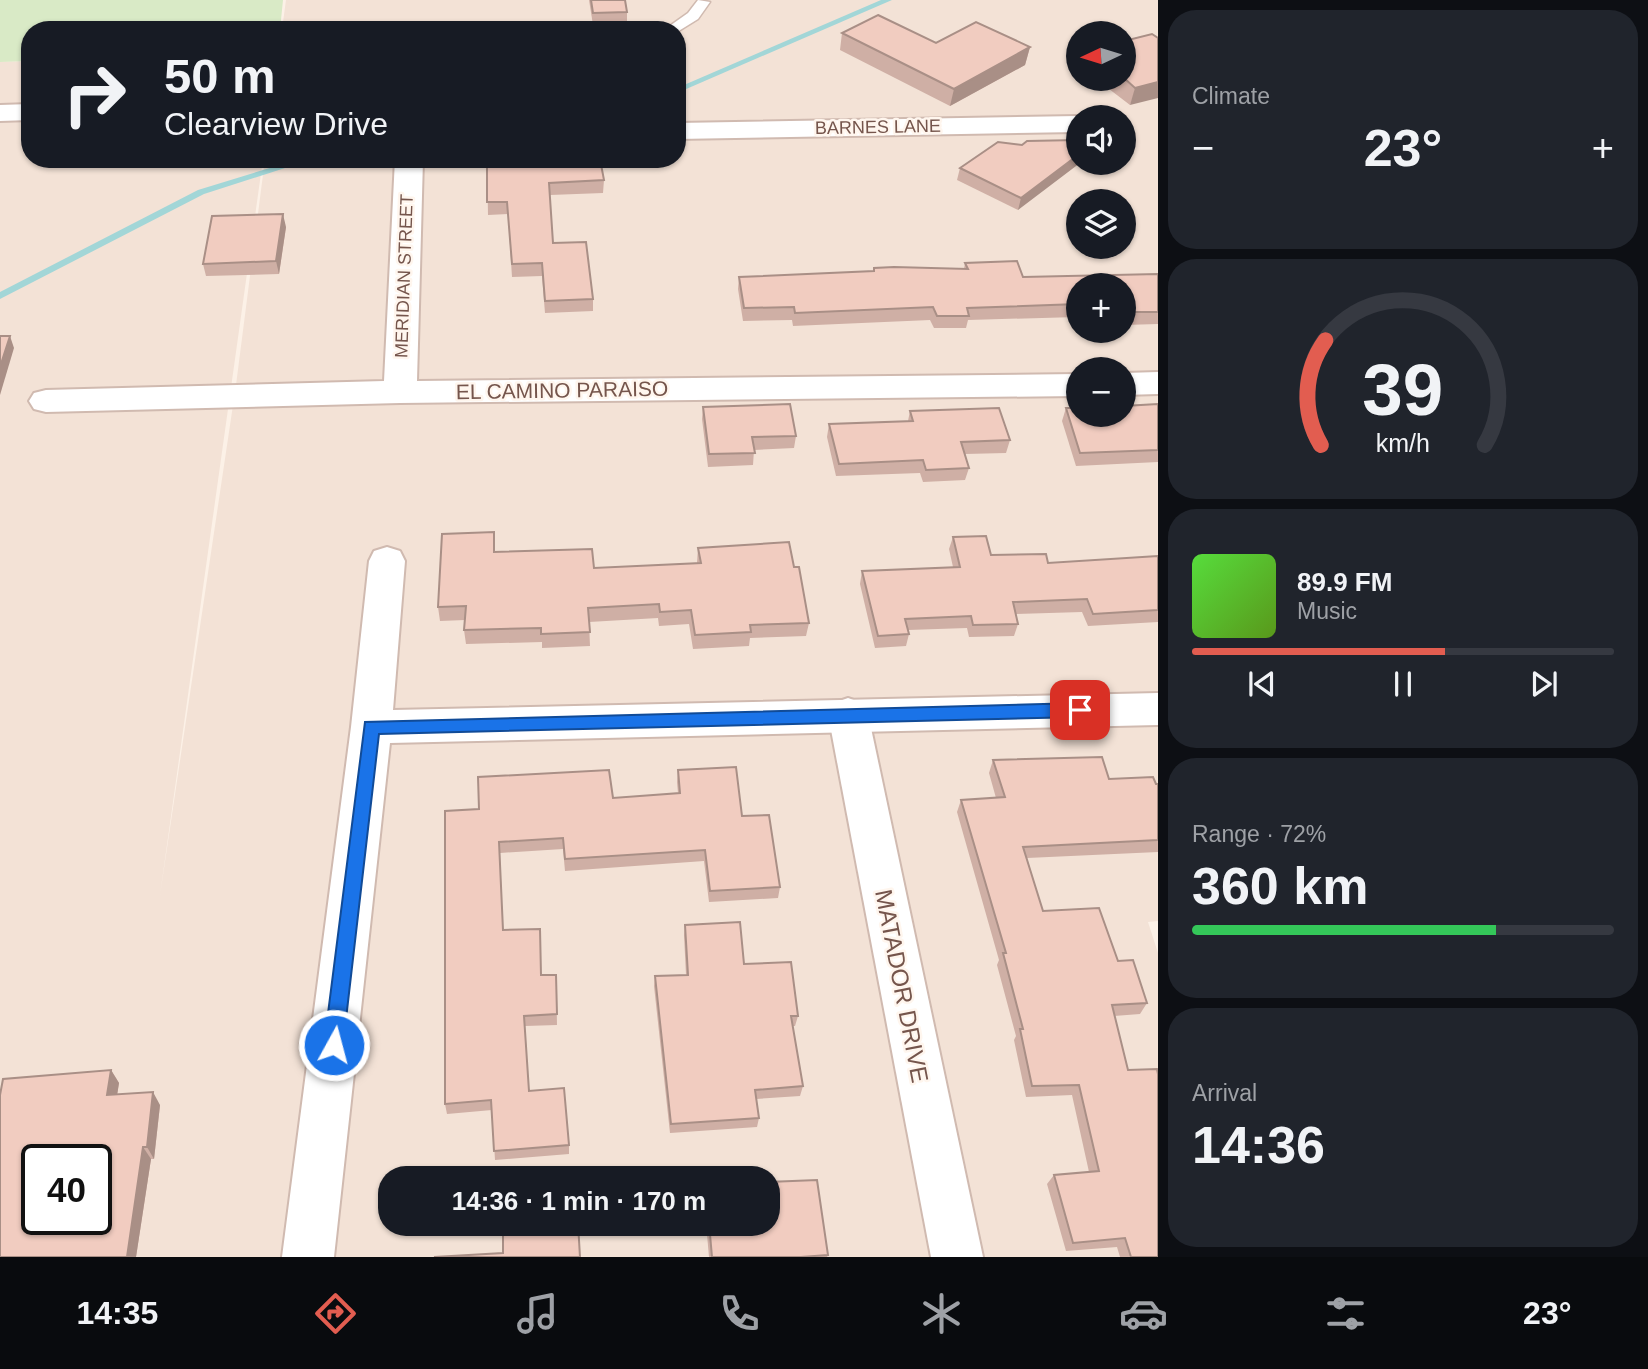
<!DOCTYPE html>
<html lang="en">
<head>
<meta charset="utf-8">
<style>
  body { margin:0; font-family:Helvetica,sans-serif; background:#20242c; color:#f1f3f6; height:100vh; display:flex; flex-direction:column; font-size:26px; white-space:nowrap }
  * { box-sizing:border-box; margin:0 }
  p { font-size:23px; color:#9ea1a6 }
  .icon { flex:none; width:38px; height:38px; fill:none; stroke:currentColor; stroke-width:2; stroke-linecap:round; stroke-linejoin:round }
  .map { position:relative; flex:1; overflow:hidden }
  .drawer { display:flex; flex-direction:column; gap:10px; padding:10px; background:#0d0f14; width:490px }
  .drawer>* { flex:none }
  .banner { position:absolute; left:21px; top:21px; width:665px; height:147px; border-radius:28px; box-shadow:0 2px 5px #0004; background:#171b24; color:#f1f3f6; overflow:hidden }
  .needle { width:46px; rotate:266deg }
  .buttons { position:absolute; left:1066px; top:21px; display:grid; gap:14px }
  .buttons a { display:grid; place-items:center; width:70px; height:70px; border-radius:50%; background:#171b24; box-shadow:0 2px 5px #0004; font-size:35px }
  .speed { position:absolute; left:21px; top:1144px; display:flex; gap:14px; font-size:35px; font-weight:700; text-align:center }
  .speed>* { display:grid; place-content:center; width:91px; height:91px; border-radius:50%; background:#171b24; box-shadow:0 2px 5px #0004; line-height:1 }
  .speed .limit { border:4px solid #111; border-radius:10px; background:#fff; color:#111 }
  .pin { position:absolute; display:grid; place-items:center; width:60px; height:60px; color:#fff; margin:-30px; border-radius:14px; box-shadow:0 4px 10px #0006 }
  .me { position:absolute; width:77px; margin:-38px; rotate:7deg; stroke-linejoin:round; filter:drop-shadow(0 0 5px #0008) }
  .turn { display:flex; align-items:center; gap:24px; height:147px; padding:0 28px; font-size:32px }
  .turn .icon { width:91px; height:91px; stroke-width:2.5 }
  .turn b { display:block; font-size:49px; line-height:60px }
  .big { font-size:52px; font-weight:700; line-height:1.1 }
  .drawer .widget { flex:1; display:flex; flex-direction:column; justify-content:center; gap:10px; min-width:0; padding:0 24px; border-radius:28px; background:#20242c }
  .drawer .dial { align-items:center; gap:0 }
  .dial svg { height:182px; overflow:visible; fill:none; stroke:#363941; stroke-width:7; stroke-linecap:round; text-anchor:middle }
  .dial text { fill:#f1f3f6; stroke:none }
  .song { display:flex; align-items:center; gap:21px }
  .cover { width:84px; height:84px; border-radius:10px; background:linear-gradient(135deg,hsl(110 70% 55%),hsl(90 70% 35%)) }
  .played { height:7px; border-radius:4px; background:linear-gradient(90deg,#e25d50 60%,#363941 60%) }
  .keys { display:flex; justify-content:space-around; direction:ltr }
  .heat { display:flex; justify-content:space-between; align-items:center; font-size:38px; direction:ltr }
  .charge { height:10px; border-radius:5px; background:linear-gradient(90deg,#34c759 72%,#363941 0) }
  .trip { position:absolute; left:378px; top:1166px; width:402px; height:70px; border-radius:28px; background:#171b24; box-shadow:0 2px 5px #0004; font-weight:700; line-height:70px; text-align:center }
  .tabs { display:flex; height:112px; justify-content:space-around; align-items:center; background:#090b0e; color:#9ea1a6 }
  .tabs .icon { width:49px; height:49px }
  .tabs .active { color:#e25d50 }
  .tabs b { font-size:32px; color:#f1f3f6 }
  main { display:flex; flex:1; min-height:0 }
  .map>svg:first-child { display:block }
</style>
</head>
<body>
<main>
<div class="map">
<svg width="1158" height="1257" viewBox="0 0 1158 1257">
  <rect width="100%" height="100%" fill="#fcf1e7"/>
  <path fill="#f3e2d6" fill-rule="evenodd" d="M 286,0 L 1158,0 L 1158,921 L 1148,922 L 1158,953 L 1158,1257 L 0,1257 L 0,62 L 30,61 L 30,159 L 263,159 L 160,895 L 236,385 L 265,159 L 677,159 L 677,30 L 282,30 ZM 1078,33 L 1124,33 L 1124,79 L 1078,79 ZM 1078,117 L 1124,117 L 1124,163 L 1078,163 ZM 1078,201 L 1124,201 L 1124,247 L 1078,247 ZM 1078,285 L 1124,285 L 1124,331 L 1078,331 ZM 1078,369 L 1124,369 L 1124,415 L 1078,415 ZM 37,1160 L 96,1160 L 96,1220 L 37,1220 ZM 390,1178 L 768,1178 L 768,1223 L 390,1223 Z"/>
  <polygon fill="#d9eac6" points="0,0 283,0 280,30 30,30 30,61 0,62"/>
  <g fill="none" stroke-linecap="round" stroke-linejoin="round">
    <g fill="#a2d6d7" fill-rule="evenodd">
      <polygon points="881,0 892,0 677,93 677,88"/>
      <polygon points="299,159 313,159 204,194 0,299 0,292 198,190"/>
    </g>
    <defs>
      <polygon id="service" points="698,0 710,2 698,19 677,32 664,30 688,13"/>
      <g id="minor">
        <polygon points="30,104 30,120 0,121 0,105"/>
        <polygon points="1078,116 1084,117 1078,117 1078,132 677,139 677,123"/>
        <polygon points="395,159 423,159 417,381 1078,374 1078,396 400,403 46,412 34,409 29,401 34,393 46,390 384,381"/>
        <polygon points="1158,372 1158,394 1124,395 1124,373"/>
        <polygon points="848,698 862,703 868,714 983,1257 931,1257 828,714 834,703"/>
      </g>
      <polygon id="tertiary" points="387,547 400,551 405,561 393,710 1158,693 1158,725 390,743 334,1257 282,1257 351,727 369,561 374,551"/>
    </defs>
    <use href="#service" stroke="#d0bab0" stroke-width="3"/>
    <use href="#minor" stroke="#d0bab0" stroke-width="4"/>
    <use href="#tertiary" stroke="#d0bab0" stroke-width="4"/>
    <use href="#service" fill="#fff" fill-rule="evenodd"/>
    <use href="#minor" fill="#fff" fill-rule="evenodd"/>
    <use href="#tertiary" fill="#fff" fill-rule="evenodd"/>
  </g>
  <g fill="#cfafa5">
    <polygon points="589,0 625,0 627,12 627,24 593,25"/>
    <polygon points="842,33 936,43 1030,47 1025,65 950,106 840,50"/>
    <polygon points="1158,38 1130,105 1096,79 1124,79"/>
    <polygon points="1078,140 1018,210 957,180 960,168 1022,145"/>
    <polygon points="487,159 604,180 603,193 550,195 553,243 593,299 593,311 545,313 542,276 512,277 508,214 488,215"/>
    <polygon points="286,227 279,274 206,276 203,264"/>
    <polygon points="965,263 1023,277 1158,274 1158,324 1124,325 1124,285 1078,285 1078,319 1077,317 968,320 966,328 934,328 930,320 793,326 792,320 743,321 738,289 739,277 873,271 874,268 964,269"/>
    <polygon points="1158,404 1158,462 1076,466 1062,421 1066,408"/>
    <polygon points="703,407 796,436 794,448 754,450 753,465 708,467 702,419"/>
    <polygon points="910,411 1010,440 1006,453 965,454 969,468 965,480 923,482 920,473 836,476 827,437 829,424 908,421"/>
    <polygon points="953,537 991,555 1048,563 1158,556 1158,622 1088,626 1082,612 1016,614 1018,624 1014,636 969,637 967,628 908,630 909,634 906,646 875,648 860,584 862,571 953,567 949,549"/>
    <polygon points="698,548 794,567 809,623 806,636 750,638 749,646 693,649 689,624 659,626 658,618 589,622 590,646 542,648 542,642 466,644 464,630 465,620 440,621 438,607 495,552 594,568 697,563"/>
    <polygon points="993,760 1109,779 1158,784 1158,852 1027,858 1043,911 1118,961 1147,1003 1140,1014 1114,1016 1158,1257 1120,1257 1117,1247 1066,1251 1047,1184 1054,1175 1089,1172 1072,1095 1026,1097 1014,1040 1016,1036 997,965 999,960 957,812 961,800 996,798 989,773"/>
    <polygon points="678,770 742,816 780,887 778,898 709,902 704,861 565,871 563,849 500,853 503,930 541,975 556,975 557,1025 525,1026 529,1091 569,1145 569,1154 495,1160 492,1110 447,1114 445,1104 479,809 678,793 677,782"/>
    <polygon points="685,925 744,964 798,1016 795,1026 792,1026 803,1086 800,1096 756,1099 759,1118 757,1127 670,1133 654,986 655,976 686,975 684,935"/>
    <polygon points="111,1070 119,1083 117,1095 160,1105 154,1159 151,1159 136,1257 0,1257"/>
    <polygon points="706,1223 768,1223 828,1255 827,1257 709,1257"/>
  </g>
  <g fill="#a98f86">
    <polygon points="1030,47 1025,65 950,106 954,89"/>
    <polygon points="1158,82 1158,98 1130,105 1135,88"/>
    <polygon points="1078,155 1078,163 1080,163 1018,210 1021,198"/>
    <polygon points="283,214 286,227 279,274 276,261"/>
    <polygon points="10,336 14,348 0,395 0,367"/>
    <polygon points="111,1070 119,1083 115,1108 107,1095"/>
    <polygon points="153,1092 160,1105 154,1159 147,1147"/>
    <polygon points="143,1147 151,1159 136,1257 127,1257"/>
  </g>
  <g fill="#f1ccc0" stroke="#a98f86" stroke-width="2" fill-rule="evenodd">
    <polygon points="591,0 625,0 627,12 593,13"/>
    <polygon points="878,15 936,43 976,22 1030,47 954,89 842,33"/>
    <polygon points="1152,34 1158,38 1158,82 1135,88 1124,78 1124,41"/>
    <polygon points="1078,140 1078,155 1021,198 960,168 998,142 1022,145 1027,141"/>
    <polygon points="487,159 600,159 604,180 549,183 553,243 586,242 593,299 545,301 542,263 512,264 507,202 487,202"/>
    <polygon points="283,214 276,261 203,264 212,216"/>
    <polygon points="1017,261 1023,277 1158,274 1158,312 1124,312 1124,285 1078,285 1078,304 967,308 969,316 937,316 933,307 795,313 794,307 744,308 739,277 874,271 874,268 894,267 968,269 965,263"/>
    <polygon points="0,336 10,336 0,367"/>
    <polygon points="790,404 796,436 752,437 755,453 709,454 703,407"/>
    <polygon points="1158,404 1158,450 1080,453 1066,408 1078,408 1078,415 1124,415 1124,406"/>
    <polygon points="999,408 1010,440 961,442 969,468 926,470 923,460 839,464 829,424 913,421 910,411"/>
    <polygon points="494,532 494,552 592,549 594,568 701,563 698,548 789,542 794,567 799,567 809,623 750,625 751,632 695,635 691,610 660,612 659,604 588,608 590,632 541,634 541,628 464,630 466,606 438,607 442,534"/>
    <polygon points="986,536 991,555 1046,554 1048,563 1158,556 1158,610 1093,614 1087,599 1013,602 1018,624 973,625 971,616 905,619 909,634 878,636 862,571 960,567 953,537"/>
    <polygon points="1102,757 1109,779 1153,777 1156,784 1158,784 1158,840 1023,847 1043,911 1099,908 1118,961 1133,960 1147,1003 1112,1005 1128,1070 1157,1069 1158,1074 1158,1257 1131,1257 1125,1238 1073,1243 1054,1175 1099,1171 1079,1085 1032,1086 1020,1029 1023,1029 1003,953 1006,953 961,800 1005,797 993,760"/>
    <polygon points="736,767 742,816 769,815 780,887 710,891 705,850 565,859 563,838 499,842 503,930 540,929 541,975 556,975 557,1014 524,1016 529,1091 564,1088 569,1145 494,1151 491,1100 445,1104 445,811 479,809 478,777 609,770 613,798 680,793 678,770"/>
    <polygon points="740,922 744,964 791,962 798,1016 791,1016 803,1086 755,1090 759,1118 671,1124 655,976 688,975 685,925"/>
    <path d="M 111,1070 L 107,1095 L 153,1092 L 147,1147 L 143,1147 L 127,1257 L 0,1257 L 0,1095 L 3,1079 ZM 37,1160 L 96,1160 L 96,1220 L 37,1220 Z"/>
    <polygon points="817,1180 828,1255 801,1257 712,1257 709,1223 768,1223 768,1182"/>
    <polygon points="503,1223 578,1223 580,1257 434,1257 503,1253"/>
  </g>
  <polygon fill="#1a73e8" stroke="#114b97" stroke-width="2" points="1080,703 1089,710 1080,717 379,734 343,1045 341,1052 334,1054 327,1052 324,1045 365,722"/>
  <g text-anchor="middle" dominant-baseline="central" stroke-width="5" stroke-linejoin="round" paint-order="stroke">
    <g font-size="18" fill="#75554c" stroke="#fff6ee">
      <text transform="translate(878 127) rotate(-1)">BARNES LANE</text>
      <text transform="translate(404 276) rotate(-88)">MERIDIAN STREET</text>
    </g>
    <g font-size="21" fill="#75554c" stroke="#fff6ee">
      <text transform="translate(562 390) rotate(-1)">EL CAMINO PARAISO</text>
    </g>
    <g font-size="24" fill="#75554c" stroke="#fff6ee">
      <text transform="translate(902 986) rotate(79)">MATADOR DRIVE</text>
    </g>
  </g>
</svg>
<div class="buttons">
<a><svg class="needle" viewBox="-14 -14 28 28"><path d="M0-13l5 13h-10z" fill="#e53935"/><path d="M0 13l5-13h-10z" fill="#9ea1a6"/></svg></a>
<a><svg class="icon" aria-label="sound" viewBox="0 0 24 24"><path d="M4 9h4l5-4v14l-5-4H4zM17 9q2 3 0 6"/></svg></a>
<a><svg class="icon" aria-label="layers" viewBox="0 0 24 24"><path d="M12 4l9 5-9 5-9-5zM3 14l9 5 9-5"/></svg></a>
<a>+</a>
<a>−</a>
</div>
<div class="speed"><div class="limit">40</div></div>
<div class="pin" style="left:1080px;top:710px;background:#d93025"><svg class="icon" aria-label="arrive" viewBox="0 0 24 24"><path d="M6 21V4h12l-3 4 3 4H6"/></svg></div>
<svg class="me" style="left:334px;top:1045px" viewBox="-20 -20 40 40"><circle r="17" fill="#1a73e8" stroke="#fff" stroke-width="3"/><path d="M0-11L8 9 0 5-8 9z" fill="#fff"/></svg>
<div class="trip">14:36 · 1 min · 170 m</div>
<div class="banner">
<div class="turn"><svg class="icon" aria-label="right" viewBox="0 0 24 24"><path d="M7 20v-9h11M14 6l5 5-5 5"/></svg><div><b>50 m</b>Clearview Drive</div></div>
</div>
</div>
<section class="drawer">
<div class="widget"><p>Climate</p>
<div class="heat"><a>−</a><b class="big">23°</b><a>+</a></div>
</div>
<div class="widget dial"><svg viewBox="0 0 100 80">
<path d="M14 69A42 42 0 1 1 86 69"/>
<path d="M14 69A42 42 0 0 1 16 23" stroke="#e25d50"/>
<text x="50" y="56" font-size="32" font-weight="700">39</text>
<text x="50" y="72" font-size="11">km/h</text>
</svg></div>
<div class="widget">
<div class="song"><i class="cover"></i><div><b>89.9 FM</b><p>Music</p></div></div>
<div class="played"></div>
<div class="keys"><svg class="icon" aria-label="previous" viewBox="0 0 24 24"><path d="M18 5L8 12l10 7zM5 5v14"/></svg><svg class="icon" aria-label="pause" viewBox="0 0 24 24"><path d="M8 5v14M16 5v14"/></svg><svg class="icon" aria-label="next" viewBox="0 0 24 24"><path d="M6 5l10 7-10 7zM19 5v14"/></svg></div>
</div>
<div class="widget"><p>Range · 72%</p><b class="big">360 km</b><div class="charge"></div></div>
<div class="widget"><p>Arrival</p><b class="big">14:36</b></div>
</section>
</main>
<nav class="tabs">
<b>14:35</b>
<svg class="icon active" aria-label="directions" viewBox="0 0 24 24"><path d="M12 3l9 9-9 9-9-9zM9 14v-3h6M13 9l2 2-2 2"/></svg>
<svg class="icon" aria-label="music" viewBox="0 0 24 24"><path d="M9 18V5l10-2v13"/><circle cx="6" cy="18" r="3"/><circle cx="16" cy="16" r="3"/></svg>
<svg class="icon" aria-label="phone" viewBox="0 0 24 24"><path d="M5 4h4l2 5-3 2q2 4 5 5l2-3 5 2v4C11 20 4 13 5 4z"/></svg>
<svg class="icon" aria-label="climate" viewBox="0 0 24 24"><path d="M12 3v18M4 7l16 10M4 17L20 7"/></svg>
<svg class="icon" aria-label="car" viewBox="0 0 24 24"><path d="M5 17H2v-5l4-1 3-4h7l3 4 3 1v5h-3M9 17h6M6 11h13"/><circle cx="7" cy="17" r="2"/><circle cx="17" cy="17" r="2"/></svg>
<svg class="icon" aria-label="filters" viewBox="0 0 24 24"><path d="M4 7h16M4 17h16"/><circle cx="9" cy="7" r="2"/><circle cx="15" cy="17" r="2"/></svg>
<b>23°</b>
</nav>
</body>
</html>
